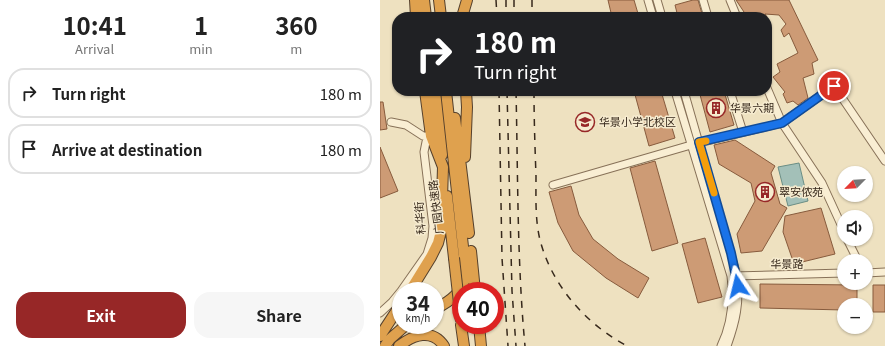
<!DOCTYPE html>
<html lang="en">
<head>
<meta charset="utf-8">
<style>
	body { margin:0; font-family:Georgia,"Noto Sans SC",serif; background:#f6f6f6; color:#222; height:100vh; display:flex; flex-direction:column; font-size:15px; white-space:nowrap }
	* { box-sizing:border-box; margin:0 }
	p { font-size:13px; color:#767676 }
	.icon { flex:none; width:22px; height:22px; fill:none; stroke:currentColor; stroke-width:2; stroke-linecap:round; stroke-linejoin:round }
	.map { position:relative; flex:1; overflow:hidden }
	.panel { display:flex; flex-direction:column; background:#fff; width:380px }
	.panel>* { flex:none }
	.top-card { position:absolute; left:12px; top:12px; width:380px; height:84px; border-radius:16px; box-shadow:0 1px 3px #0004; background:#202124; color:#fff; overflow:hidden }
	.needle { width:26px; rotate:246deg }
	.tools { position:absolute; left:457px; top:166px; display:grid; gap:8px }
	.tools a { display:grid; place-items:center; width:36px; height:36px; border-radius:50%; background:#fff; box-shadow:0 1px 3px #0004; font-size:20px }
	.speed { position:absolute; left:12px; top:282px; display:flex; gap:8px; font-size:20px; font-weight:700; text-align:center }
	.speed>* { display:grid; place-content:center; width:52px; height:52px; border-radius:50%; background:#fff; box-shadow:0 1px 3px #0004; line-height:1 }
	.speed small { font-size:10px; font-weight:400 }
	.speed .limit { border:6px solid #d22; background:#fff; color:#111 }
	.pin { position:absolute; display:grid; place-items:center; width:34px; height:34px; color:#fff; margin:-17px; border:2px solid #fff; border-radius:50%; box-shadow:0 1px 4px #0007 }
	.me { position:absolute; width:44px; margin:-22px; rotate:350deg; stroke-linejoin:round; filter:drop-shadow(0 0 3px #0008) }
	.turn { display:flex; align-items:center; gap:14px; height:84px; padding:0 16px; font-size:18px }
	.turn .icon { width:52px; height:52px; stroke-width:2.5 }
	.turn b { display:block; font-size:28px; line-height:34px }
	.eta { display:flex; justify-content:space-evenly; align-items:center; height:68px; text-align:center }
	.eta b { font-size:24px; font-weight:700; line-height:28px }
	.primary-button { display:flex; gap:8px; margin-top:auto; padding:8px 16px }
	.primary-button a { flex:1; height:46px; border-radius:16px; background:#972727; color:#fff; font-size:16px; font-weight:700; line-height:46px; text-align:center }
	.primary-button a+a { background:#f6f6f6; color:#222 }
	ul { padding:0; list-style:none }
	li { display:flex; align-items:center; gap:12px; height:50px; margin:0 8px 6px; padding:0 8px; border:2px solid #e0e0e0; border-radius:16px }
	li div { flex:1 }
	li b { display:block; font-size:15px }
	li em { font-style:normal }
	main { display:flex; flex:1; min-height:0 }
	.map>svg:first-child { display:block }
	.water { fill:#a3c0b8; stroke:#6a8e85 }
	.building { fill:#cd9b75; stroke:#875b3d }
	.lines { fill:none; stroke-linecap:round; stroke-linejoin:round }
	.minor-casing { stroke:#877158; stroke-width:9 }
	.highway-casing { stroke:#55402c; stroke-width:12 }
	.minor { stroke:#f9eed3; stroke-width:7 }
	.highway { stroke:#dfa14e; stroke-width:10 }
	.rail { stroke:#37291c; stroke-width:1.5; stroke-dasharray:7 7; stroke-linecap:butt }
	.highway-bridge-casing { stroke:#55402c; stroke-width:12; stroke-linecap:butt }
	.highway-bridge { stroke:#dfa14e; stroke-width:10 }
	.route-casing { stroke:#114b97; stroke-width:10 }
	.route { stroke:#1a73e8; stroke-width:7 }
	.slow { stroke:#f59e0b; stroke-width:7 }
	.labels { text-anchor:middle; stroke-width:3; stroke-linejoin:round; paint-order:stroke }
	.poi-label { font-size:11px; fill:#37291c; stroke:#f6ebcf; text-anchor:start }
	.street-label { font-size:11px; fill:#37291c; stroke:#f6ebcf }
</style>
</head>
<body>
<main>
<section class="panel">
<div class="eta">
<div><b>10:41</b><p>Arrival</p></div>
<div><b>1</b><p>min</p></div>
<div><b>360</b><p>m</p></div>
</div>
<ul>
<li><svg class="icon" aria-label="right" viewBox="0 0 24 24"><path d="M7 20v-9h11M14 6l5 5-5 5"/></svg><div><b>Turn right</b></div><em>180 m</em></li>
<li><svg class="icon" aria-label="arrive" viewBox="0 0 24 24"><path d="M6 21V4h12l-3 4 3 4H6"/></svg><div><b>Arrive at destination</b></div><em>180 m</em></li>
</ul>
<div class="primary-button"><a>Exit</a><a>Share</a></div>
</section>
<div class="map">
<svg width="505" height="346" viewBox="0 0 505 346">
	<rect width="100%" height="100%" fill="#eee1c0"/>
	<!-- water -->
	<path class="water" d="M419,163L428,201L408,206L398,167Z"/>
	<!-- building -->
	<path class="building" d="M228,0H254L259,17H232Z
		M313,0H318L323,17H298L295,5Z
		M356,0H409L438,60L432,63L434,74L423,78L428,98L418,105L413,101L407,103L403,94L405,92L393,77L400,72L397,64L418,53L409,33L404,37L401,30L406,24L399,15L385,14L387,17H364L362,13L364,12Z
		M254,91H281L295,138L269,146Z
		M319,91H344L354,125L330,132Z
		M0,102H3L7,129L0,130Z
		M355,140L395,166L391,173L400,204L407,208L382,251L361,253L357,234L375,201L371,183L339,164L334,145Z
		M0,147L18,191L0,198Z
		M275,161L298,243L272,251L250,168Z
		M191,186L199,215L213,239L238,259L269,278L258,298L226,278L193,251L178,223L169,192Z
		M441,208L455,254L414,264L403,232L405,216Z
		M325,238L342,297L318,303L302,244Z
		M380,284L477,285V305H464V310L380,308Z
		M493,285H505V312H493Z"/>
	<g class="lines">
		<defs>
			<path id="minor" d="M268,0L273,17
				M277,0L282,17
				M323,0L328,17
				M350,0L357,17
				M295,91L351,276C354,300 351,325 341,346
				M304,91L357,276C360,303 356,321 347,346
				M350,91L363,132
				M11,122L26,125L43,136H51
				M319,143L402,123L387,88
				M173,185L311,145
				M464,231L442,183L402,123L454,86L505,161
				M467,239L478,261
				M486,273L505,272
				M353,276L464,273
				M21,291L47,254L52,238L53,226L44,152L46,142L51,136
				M0,313L12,302L21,291"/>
			<path id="highway" d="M35,0L36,17
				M44,0L46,17
				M59,0L61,17
				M82,17L87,0
				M55,91L62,155
				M75,118L89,233
				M85,157L87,107L86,91
				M67,196L74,258
				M91,251L95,291
				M30,291L51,257L58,243L61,231L63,167L51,136L45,91
				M55,309C71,301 83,292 86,274L66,91
				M81,325L84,346
				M99,325L101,346
				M0,336L21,304
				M5,346L10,339L26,325
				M19,346C33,335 52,328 64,346"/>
		</defs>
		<!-- minor casing -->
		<use href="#minor" class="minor-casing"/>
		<!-- highway casing -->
		<use href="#highway" class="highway-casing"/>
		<!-- minor -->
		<use href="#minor" class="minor"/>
		<!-- highway -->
		<use href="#highway" class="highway"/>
		<!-- rail -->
		<path class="rail" d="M116,0L117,17
			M126,0V17
			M134,0V17
			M152,0V17
			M119,91L122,258L128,346
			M127,91L132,291L136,346
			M136,91C138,176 137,261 145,346
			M154,91C154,119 155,148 156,176C156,198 155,219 160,240C172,286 206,324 247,346"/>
		<defs>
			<path id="highway-bridge" d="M74,258L81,321"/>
		</defs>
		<!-- highway-bridge casing -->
		<use href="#highway-bridge" class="highway-bridge-casing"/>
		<!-- highway-bridge -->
		<use href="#highway-bridge" class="highway-bridge"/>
	</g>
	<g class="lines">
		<defs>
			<path id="route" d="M358,286L351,253L319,142L402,123L454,86"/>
		</defs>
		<!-- route casing -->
		<use href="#route" class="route-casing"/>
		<!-- route -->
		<use href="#route" class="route"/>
		<!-- slow -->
		<path class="slow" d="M326,141L319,142L334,193"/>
	</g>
	<!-- icons -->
	<defs>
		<symbol id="building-ring" viewBox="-11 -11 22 22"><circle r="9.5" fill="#f6ebcf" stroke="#972727" stroke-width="1.5"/><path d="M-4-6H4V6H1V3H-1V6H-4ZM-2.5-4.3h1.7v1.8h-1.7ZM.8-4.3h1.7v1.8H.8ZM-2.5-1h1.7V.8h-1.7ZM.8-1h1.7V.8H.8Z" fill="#972727"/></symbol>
		<symbol id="school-ring" viewBox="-11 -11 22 22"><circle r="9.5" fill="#f6ebcf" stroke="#972727" stroke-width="1.5"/><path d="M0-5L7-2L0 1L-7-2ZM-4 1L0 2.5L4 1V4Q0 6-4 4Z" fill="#972727"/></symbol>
	</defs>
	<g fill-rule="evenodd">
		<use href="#building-ring" x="325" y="97" width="22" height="22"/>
		<use href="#school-ring" x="194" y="111" width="22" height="22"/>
		<use href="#building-ring" x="374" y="181" width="22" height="22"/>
	</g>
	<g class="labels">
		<!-- poi labels -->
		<g class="poi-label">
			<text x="350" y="112">华景六期</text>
			<text x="219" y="126">华景小学北校区</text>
			<text x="399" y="196">翠安侬苑</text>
		</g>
		<!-- street labels -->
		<g class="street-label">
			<text transform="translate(56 207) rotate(-97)" y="4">广园快速路</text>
			<text transform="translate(40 218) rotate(-94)" y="4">科华街</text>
			<text x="407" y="268">华景路</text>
		</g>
	</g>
</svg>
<div class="tools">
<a><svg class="needle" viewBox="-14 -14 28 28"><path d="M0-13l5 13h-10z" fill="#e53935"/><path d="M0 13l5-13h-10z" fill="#767676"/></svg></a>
<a><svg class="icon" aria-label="sound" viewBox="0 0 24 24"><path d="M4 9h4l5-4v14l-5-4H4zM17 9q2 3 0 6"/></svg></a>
<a>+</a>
<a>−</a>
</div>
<div class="speed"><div>34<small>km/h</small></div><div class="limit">40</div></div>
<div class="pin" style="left:454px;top:86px;background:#d93025"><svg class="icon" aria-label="arrive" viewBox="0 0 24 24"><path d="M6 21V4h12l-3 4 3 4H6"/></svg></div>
<svg class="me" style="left:358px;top:286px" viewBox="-20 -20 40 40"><path d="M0-17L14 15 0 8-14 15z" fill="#1a73e8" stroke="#fff" stroke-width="4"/></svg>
<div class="top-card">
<div class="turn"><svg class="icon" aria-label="right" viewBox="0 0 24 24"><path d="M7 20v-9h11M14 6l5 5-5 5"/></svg><div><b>180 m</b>Turn right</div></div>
</div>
</div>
</main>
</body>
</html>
